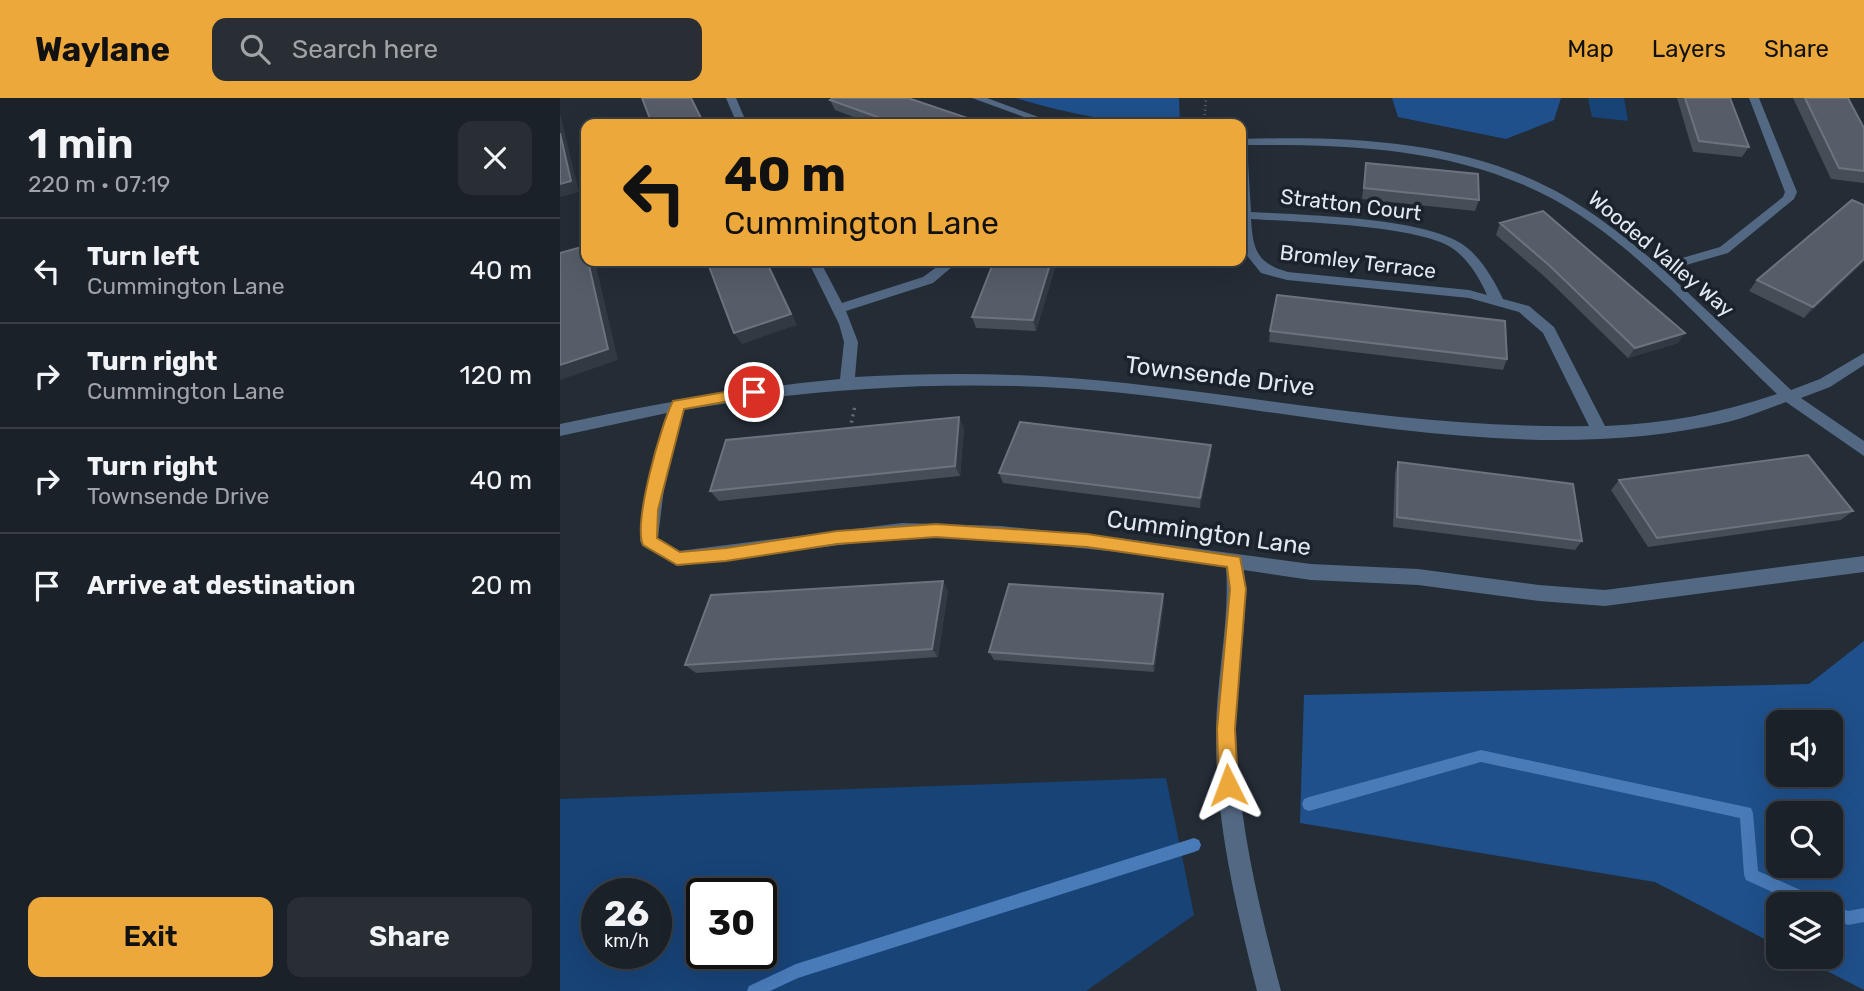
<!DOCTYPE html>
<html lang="en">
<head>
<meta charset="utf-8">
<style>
	body { margin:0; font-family:Rubik,sans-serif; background:#282e34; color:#f1f3f6; height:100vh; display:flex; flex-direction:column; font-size:26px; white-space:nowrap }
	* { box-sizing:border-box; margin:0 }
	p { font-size:23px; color:#a0a3a8 }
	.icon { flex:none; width:38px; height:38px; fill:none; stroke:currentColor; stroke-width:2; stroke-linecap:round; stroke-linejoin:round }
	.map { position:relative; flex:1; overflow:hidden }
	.side { display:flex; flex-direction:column; background:#1b2128; width:560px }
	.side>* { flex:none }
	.banner { position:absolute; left:21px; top:21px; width:665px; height:147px; border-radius:14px; box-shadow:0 7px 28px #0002,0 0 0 2px #393e45; background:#eda83b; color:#111; overflow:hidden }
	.fabs { position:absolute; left:1206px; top:612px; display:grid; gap:14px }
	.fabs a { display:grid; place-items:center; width:77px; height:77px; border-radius:14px; background:#1b2128; box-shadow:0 7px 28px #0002,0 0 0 2px #393e45; font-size:35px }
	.speed { position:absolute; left:21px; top:780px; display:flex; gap:14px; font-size:35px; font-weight:700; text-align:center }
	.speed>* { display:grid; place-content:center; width:91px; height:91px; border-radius:50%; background:#1b2128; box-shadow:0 7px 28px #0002,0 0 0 2px #393e45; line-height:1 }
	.speed small { font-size:18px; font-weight:400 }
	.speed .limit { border:4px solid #111; border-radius:10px; background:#fff; color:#111 }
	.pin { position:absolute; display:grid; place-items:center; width:60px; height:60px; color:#fff; margin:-30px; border:4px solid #fff; border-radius:50%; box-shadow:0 2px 7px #0007 }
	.me { position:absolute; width:77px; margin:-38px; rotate:357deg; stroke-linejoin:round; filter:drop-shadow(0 0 5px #0008) }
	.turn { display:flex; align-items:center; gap:24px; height:147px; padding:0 28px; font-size:32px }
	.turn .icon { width:91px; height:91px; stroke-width:2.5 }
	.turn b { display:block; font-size:49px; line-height:60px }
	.round { display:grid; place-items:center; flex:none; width:74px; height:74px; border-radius:14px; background:#282e34 }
	.overview { display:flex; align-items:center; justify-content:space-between; height:119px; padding:0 28px }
	h1 { font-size:42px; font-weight:600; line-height:52px }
	.action { display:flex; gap:14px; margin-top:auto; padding:14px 28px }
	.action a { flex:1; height:80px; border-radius:14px; background:#eda83b; color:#111; font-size:28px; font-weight:600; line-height:80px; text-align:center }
	.action a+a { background:#282e34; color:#f1f3f6 }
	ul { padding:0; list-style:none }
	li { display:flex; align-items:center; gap:21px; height:105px; padding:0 28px; border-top:2px solid #393e45 }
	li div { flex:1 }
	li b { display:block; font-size:26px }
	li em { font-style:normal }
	header { display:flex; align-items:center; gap:42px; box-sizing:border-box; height:98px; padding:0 35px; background:#eda83b; color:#111 }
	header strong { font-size:33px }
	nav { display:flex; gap:38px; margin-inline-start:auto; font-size:24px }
	.search { width:490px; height:63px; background:#282e34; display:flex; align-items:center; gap:18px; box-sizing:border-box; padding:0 24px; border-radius:14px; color:#a0a3a8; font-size:26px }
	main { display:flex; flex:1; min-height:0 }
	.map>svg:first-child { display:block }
	.green { fill:#184377; fill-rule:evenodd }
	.forest { fill:#1f508b; fill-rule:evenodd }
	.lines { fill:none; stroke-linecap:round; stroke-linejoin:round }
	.stream { fill:#497bb9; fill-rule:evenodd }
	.path-far1 { stroke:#626972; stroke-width:2.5; stroke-dasharray:1 3.5; stroke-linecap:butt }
	.path { stroke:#626972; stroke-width:3.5; stroke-dasharray:2 4.5; stroke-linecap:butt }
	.street { fill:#536883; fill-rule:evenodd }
	.wall { fill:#454d57 }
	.shaded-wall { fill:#313943 }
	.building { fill:#565d68; stroke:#6c737d; stroke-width:2 }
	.route { fill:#eda83b; stroke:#9a6d26; stroke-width:2 }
	.labels { text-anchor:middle; stroke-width:7; stroke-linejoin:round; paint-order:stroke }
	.far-street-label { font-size:21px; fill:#e2e8ef; stroke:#1a222c }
	.street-label { font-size:24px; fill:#e2e8ef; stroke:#1a222c }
</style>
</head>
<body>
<header>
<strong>Waylane</strong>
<div class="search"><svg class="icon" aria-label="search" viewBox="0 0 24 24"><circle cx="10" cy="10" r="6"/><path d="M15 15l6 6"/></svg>Search here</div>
<nav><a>Map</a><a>Layers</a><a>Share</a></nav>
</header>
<main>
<section class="side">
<div class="overview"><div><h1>1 min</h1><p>220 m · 07:19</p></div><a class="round"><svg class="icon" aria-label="close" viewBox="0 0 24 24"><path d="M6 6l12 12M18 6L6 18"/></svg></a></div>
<ul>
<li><svg class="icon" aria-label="left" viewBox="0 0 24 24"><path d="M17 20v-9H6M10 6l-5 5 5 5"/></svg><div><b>Turn left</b><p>Cummington Lane</p></div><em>40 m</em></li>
<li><svg class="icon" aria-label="right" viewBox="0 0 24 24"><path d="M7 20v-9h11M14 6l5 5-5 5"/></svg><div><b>Turn right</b><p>Cummington Lane</p></div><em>120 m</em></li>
<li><svg class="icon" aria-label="right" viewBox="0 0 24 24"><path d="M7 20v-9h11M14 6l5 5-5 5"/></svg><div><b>Turn right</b><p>Townsende Drive</p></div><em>40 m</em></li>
<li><svg class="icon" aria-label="arrive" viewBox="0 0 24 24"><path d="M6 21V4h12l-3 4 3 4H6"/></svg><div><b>Arrive at destination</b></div><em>20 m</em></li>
</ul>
<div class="action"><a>Exit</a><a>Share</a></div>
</section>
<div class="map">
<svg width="1304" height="893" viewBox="0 0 1304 893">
	<rect width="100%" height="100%" fill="#242c36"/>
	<!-- green -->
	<path class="green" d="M1028,0H1064L1068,23L1032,19Z
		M606,680L634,817L526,893H0V701ZM37,796H96V856H37ZM142,796H201V856H142Z"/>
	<!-- forest -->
	<path class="forest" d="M456,0H619L620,26C563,26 510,17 456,0Z
		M832,0H1001L994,22L946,41L838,19Z
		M1304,543V892L1240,859H1270V807H1218V848L1095,784L740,725L744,597L1249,586ZM1218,625H1270V677H1218ZM1218,716H1270V768H1218Z"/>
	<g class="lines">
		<!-- stream -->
		<path class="stream" d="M921,652L1191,710L1193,715L1198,773L1263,802L1265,807H1241L1186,782L1184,777L1180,720L921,664L749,713L744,711L742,706L744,701L749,699Z
			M634,740L639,742L641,747L639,752L634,754L238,880L210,893H187L189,888L236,866Z
			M1270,805L1288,813L1304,810V824L1288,827L1270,819V807H1266Z"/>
		<!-- path-far1 -->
		<path class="path-far1" d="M644,26L646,0"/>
		<!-- path -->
		<path class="path" d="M290,331L295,308"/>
		<!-- street -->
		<path class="street" d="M166,0H176L187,26H177Z
			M412,0H427L497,26H483Z
			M1189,0H1199L1237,94L1234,101L1168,155L1105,173L1231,292L1260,281L1304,255V267L1270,289L1241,300L1304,343V358L1226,304C1207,311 1188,319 1168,324C969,370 762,316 563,295C415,280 270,288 124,312L106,374L98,440L119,453L342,425L441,428L559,440L751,466L858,471L979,487L1045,492L1304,458V474L1045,508L979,503L858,487L751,482L684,472C689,527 675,582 676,637C678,724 699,809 721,893H697C676,808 655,723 656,635C656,579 670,525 666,469L559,454L441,442L342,439L117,468L83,448L80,443L90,374L107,315L0,338V326C93,306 185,290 280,281L284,244L279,226L248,163H260L282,205L363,179L385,163H399L373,185L286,213L298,244L295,279C385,274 475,275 565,285C720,302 873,331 1029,328L983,235L959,214L909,200L727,182L701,175L681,150V41C790,38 906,42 1003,97C1037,117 1068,141 1098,167L1160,149L1223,99L1225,94ZM687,47C792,46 898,50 993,101C1076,146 1148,231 1217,296C1161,315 1104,326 1045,328L994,229L969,208L943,201C933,180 918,154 897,143C852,119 744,117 691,114ZM691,121C737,124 857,127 892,150C908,161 919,179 927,197L909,192L728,174C696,165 693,151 691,121Z"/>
	</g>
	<!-- wall -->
	<path class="wall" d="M1117,0H1170L1189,49L1182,59L1133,54Z
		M1233,0H1288L1304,30V85L1271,81Z
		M270,2L425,26H312L275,12Z
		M806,65L919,102L915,113L802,101Z
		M940,125L1118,245L1068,260L985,179L936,137Z
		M497,163L476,233L416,230L412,219Z
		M1304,164L1244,220L1189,193L1197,182Z
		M710,233L947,261L943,272L709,244Z
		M404,330L400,378L159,403L150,393Z
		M651,357L640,410L443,385L439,375Z
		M838,364L1022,443L1015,452L833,429L835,375Z
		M1059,382L1293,413L1281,422L1088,449L1051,392Z
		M388,492L378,559L136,575L125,567Z
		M603,496L604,505L594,574L434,562L429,554Z"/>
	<!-- shaded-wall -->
	<path class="shaded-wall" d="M0,15L19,94L0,99Z
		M1304,161V164L1244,220L1253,209Z
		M28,163H35L58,262L0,282V267Z
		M206,163H208L237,227L182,246L174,235Z
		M491,163H497L476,233L473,222Z
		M1125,235L1118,245L1068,260L1075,250Z
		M399,319L404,330L400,378L395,368Z
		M651,347V357L640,410V400Z
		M383,483L388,492L378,559L372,551Z
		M603,496L604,505L594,574L593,566Z"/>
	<!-- building -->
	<path class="building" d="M82,0H131L144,26H92Z
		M273,0H348L425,26H337L270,2Z
		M1125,0H1170L1189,49L1139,43Z
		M1245,0H1288L1304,30V73L1279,70Z
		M0,35L11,83L0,86Z
		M806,65L918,76L919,102L804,90Z
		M1292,102L1304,107V161L1253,209L1197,182Z
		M983,113L1125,235L1075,250L990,168L940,125Z
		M25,148L26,163H28L48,251L0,267V155Z
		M147,163H206L231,216L174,235Z
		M434,163H491L473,222L412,219Z
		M717,197L945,223L947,261L710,233Z
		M399,319L395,368L150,393L166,342Z
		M460,324L651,347L640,400L439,375Z
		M1248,357L1293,413L1097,440L1059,382Z
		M838,364L1013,386L1022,443L837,419Z
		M383,483L372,551L125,567L151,497Z
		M449,486L603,496L593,566L429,554Z"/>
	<!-- route -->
	<path class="route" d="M194,289L200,294L198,298L124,311L98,412L97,440L120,454L166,450L277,433L376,426L527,436L680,459L686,491L675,631L678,687L675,693L668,696L661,693L659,687L657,631L670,491L667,469L527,449L376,439L277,446L166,463L117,467L83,447C73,425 101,326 113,303Z"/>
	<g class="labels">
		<!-- far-street labels -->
		<g class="far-street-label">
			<text transform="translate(791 107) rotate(7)" y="7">Stratton Court</text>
			<text transform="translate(1101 156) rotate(40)" y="7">Wooded Valley Way</text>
			<text transform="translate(798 164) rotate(7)" y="7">Bromley Terrace</text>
		</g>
		<!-- street labels -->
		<g class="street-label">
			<text transform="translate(660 278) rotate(7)" y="8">Townsende Drive</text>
			<text transform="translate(649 435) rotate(8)" y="8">Cummington Lane</text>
		</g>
	</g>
</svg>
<div class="fabs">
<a><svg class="icon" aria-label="sound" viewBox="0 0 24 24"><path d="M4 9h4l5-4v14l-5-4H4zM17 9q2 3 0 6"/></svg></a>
<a><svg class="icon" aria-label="search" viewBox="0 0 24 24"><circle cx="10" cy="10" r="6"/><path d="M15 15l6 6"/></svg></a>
<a><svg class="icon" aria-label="layers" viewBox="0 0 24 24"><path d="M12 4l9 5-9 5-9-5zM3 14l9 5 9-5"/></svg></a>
</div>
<div class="speed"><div>26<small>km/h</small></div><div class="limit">30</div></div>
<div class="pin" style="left:194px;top:294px;background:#d93025"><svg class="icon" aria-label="arrive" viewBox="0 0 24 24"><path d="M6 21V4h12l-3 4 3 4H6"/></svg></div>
<svg class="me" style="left:668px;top:687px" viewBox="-20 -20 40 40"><path d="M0-17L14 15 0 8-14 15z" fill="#eda83b" stroke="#fff" stroke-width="4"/></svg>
<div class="banner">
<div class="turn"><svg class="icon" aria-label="left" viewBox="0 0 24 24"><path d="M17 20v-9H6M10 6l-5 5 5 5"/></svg><div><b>40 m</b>Cummington Lane</div></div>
</div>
</div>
</main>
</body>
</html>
